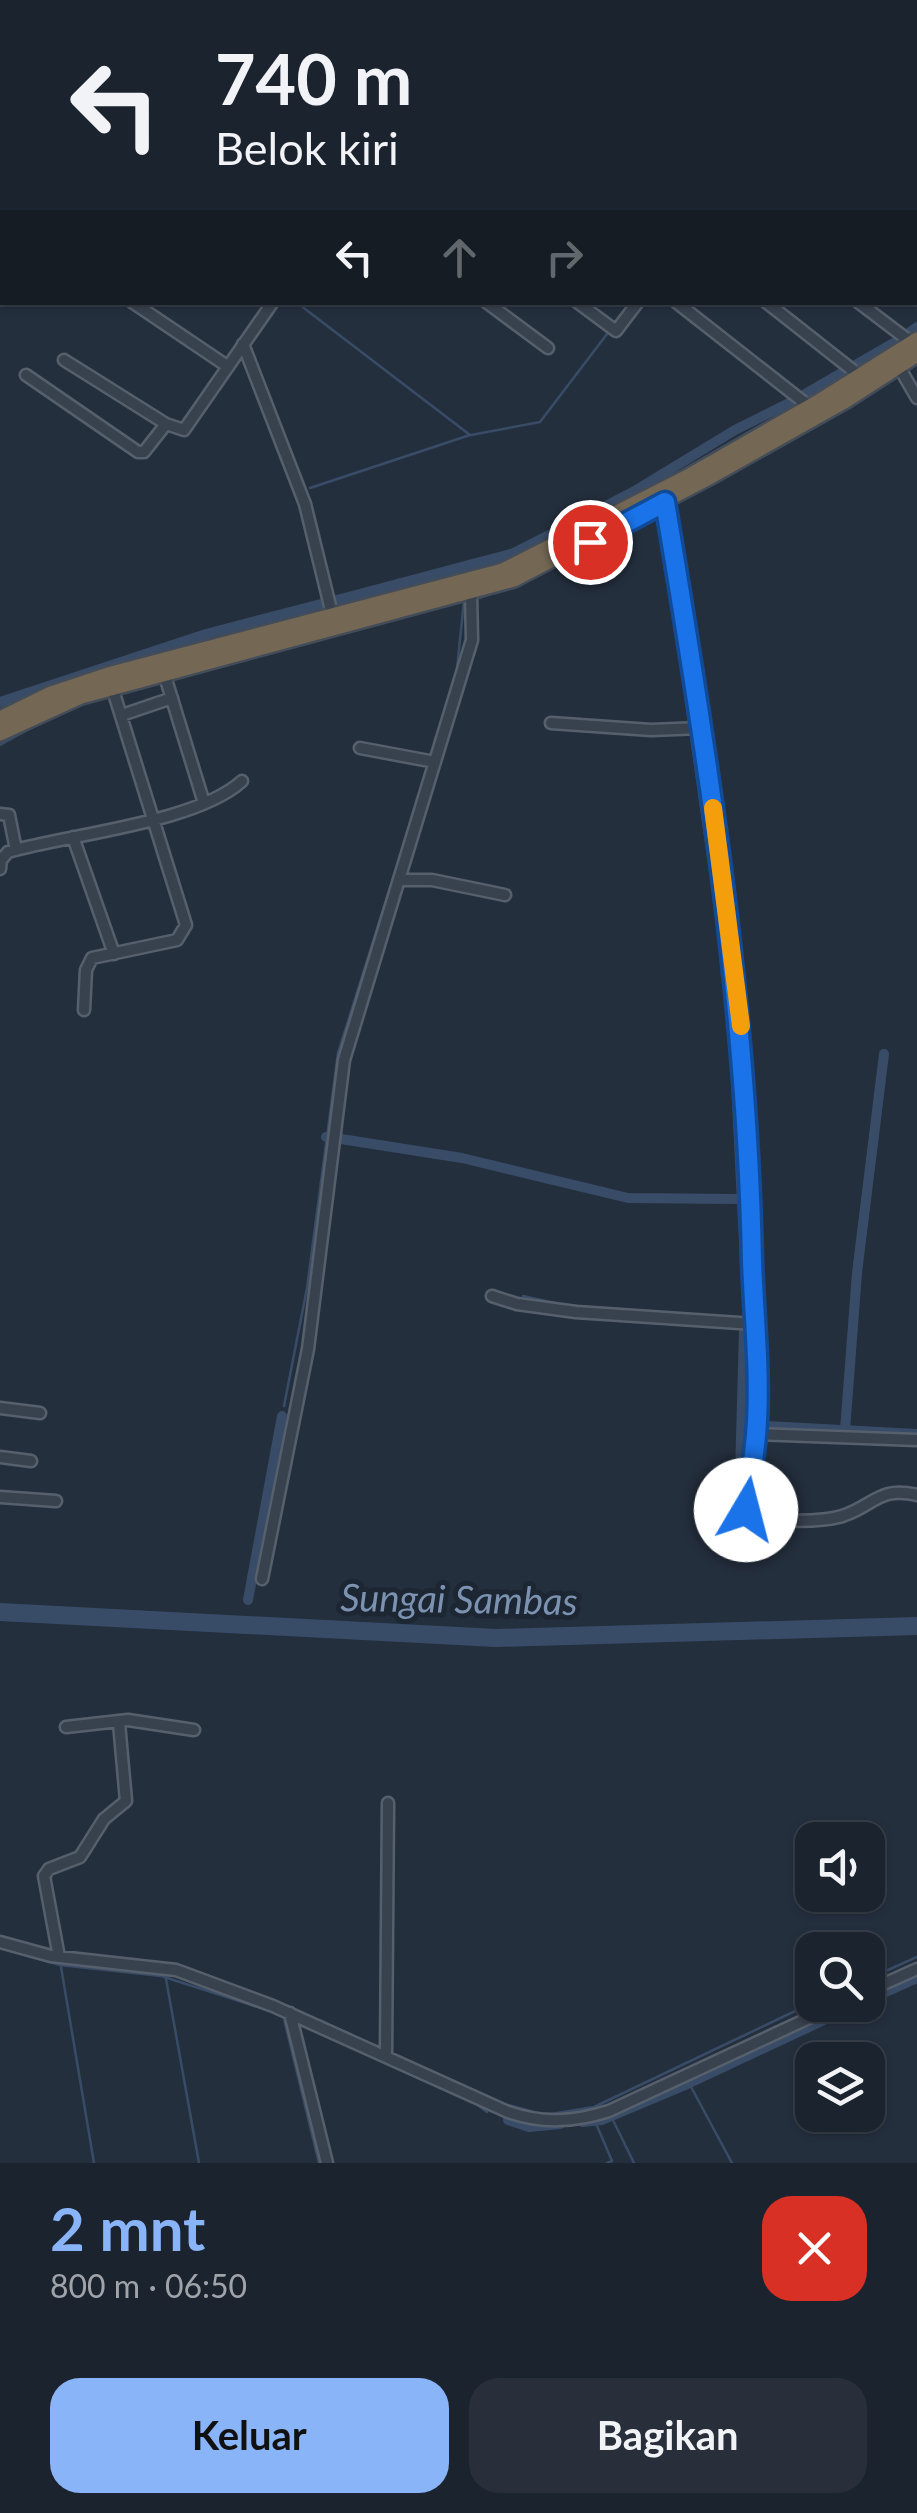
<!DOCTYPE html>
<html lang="id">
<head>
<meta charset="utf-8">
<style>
	body { margin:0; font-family:Lato,sans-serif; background:#282f3a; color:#f1f3f6; height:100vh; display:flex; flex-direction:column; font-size:38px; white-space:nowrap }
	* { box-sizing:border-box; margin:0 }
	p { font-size:32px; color:#a0a4aa }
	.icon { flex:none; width:55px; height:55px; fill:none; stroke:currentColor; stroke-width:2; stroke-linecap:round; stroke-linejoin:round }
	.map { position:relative; height:2163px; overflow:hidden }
	.panel { display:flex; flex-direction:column; background:#1b232e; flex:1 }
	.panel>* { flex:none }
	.banner { position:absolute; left:0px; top:0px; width:918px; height:305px; box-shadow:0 2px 8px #0004,0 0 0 2px #39404a; background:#1b232e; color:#f1f3f6; overflow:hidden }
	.controls { position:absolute; left:795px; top:1822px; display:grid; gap:20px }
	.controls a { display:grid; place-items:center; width:90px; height:90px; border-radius:20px; background:#1b232e; box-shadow:0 2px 8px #0004,0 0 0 2px #39404a; font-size:50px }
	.pin { position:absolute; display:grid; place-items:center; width:85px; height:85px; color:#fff; margin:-42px; border:5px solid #fff; border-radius:50%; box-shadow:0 2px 10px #0007 }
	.me { position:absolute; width:110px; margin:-55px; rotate:8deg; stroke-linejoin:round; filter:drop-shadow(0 0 8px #0008) }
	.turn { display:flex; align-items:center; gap:35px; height:210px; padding:0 50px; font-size:45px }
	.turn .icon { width:130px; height:130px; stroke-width:2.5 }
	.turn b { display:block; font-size:70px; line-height:85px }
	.lanes { display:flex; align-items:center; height:95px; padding:0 50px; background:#0003; justify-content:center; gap:50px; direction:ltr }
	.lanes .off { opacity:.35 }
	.round { display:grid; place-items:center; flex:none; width:105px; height:105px; border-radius:30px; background:#282f3a }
	.headline { display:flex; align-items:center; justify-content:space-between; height:170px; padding:0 50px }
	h1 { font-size:60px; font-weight:700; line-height:75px; color:#8ab4f8 }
	.button { display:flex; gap:20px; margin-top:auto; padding:20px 50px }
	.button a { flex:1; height:115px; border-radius:30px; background:#8ab4f8; color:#111; font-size:40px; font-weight:700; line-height:115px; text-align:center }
	.button a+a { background:#282f3a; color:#f1f3f6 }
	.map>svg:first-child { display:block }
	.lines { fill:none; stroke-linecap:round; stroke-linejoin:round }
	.stream { stroke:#394c67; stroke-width:2.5 }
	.canal { stroke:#394c67; stroke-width:10 }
	.river { stroke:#394c67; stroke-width:18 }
	.minor-casing { stroke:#565f6c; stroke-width:15 }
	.highway-casing { stroke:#434c59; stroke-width:20 }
	.minor { stroke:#38414e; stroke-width:10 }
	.highway { stroke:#746855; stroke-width:15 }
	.route-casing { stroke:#114b97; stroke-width:25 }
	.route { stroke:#1a73e8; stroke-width:18 }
	.slow { stroke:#f59e0b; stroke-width:18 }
	.labels { text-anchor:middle; stroke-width:10; stroke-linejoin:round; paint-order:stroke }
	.water-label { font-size:38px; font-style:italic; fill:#7c92b1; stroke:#1d2633 }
</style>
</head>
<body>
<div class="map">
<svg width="917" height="2163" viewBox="0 0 917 2163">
	<rect width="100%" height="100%" fill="#242f3e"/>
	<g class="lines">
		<!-- stream -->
		<path class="stream" d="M547,0L551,2
			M584,0L588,2
			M915,238L917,240
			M915,258L917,260
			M296,302L470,435L310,488
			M616,322L630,302
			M910,368L917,363
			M471,435L540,422L607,334
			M673,505L694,493
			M563,562L610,541L659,513L689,721
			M672,572L694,721
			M479,598L492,593
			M445,605L464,601L456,678
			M204,670L331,636
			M81,704L107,697
			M691,736L728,999L744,1316
			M696,736L711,828
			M0,745L42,722
			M523,1296L563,1305L744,1318
			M284,1406L307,1288L338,1053L418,799
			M739,1550L750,1443L751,1332
			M0,1948L60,1965L161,1976L283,2015L319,2163
			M61,1967L94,2163
			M166,1979L199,2163
			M868,1979L917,1957
			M360,2051L474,2102L487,2112
			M689,2083L732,2163
			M508,2105L545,2115L594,2107L812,2003
			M611,2116L634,2163
			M595,2121L612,2161L607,2163"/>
		<!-- canal -->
		<path class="canal" d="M910,332L917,327
			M857,364L897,341
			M805,394L843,372
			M337,600L514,553L633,492L735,430L791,402
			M0,702L206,634L325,603
			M326,1137H327
			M341,1139L462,1158L628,1198L739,1199
			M750,1425L917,1434
			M845,1430L857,1273L884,1054
			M734,1505L740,1473L744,1331
			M248,1600L282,1416
			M868,2000L917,1978
			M508,2120L529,2127L560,2124
			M582,2122L602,2120L683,2086L856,2005"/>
		<!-- river -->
		<path class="river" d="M0,1612L496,1638L917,1626"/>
		<defs>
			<path id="minor" d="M435,0L439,2
				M562,0L566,2
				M245,2L247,0
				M489,2L491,0
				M0,64L2,66
				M915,248L917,249
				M132,302L227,366
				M486,302L548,348
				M577,302L616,331L638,302
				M676,302L810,407
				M766,302L860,376
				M858,302L912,343
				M243,344L305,504L332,614
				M64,360L166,424
				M899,367L917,398
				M26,375L138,452H144L166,424L184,430L273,302
				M665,501C707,751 747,1000 752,1253C754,1313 761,1375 756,1435C754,1460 749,1485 746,1510C760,1524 825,1523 845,1515C874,1505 880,1486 917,1495
				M164,673L204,803
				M122,715L172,698
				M551,723L651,730L701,728
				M360,748L435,762
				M0,814L9,815L16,850
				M73,837L114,954
				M0,869L1,860L8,852C70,834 196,823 242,781
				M399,880H432L505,895
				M84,1010L86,970L92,958L177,940L186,925L112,687
				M492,1296L517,1304L576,1312L754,1324
				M0,1408L40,1413
				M756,1434L917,1440
				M0,1457L31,1461
				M0,1497L56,1501
				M262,1579L308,1349L344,1060L472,640L471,593
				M66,1727L128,1720L194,1730
				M0,1942L51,1956L176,1970L273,2006L508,2112C543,2124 574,2122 609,2111L837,2005
				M59,1957L44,1876L49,1869L80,1857L104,1819L126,1801L119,1723
				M868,1991L917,1969
				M290,2013L327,2163
				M386,2055L388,1803"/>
			<path id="highway" d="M0,719L51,694L108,675L503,571L686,478L817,403L917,340
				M0,733L81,696L514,579L709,477L846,400L917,354"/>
		</defs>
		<!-- minor casing -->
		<use href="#minor" class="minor-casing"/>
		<!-- highway casing -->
		<use href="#highway" class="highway-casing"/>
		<!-- minor -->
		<use href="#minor" class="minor"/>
		<!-- highway -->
		<use href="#highway" class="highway"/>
	</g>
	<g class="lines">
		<defs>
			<path id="route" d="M590,542L665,502C707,753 747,1005 752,1261C754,1318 761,1378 756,1435C754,1460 749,1485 746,1510"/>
		</defs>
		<!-- route casing -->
		<use href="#route" class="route-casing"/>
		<!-- route -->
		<use href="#route" class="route"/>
		<!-- slow -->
		<path class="slow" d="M713,808L741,1026"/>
	</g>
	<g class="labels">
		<!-- water labels -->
		<g class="water-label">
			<text transform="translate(459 1600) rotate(1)" y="13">Sungai Sambas</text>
		</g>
	</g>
</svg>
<div class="controls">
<a><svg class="icon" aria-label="sound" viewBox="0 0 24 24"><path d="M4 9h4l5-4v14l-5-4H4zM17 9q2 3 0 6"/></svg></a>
<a><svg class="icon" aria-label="search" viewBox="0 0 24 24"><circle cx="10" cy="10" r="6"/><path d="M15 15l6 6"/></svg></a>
<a><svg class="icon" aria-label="layers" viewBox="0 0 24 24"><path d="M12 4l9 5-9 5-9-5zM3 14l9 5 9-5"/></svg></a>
</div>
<div class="pin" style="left:590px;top:542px;background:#d93025"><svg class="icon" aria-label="arrive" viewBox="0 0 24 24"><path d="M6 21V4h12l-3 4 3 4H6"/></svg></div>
<svg class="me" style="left:746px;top:1510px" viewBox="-20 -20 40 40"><circle r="19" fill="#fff"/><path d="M0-13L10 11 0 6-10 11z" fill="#1a73e8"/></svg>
<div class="banner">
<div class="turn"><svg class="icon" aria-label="left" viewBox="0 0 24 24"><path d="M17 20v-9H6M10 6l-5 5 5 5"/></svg><div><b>740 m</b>Belok kiri</div></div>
<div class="lanes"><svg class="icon" aria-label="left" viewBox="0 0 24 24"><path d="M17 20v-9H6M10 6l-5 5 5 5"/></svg><svg class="icon off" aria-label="ahead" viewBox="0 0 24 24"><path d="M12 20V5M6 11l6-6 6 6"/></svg><svg class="icon off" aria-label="right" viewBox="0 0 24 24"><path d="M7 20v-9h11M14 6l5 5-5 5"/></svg></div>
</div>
</div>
<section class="panel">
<div class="headline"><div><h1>2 mnt</h1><p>800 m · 06:50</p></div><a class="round" style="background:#d93025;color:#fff"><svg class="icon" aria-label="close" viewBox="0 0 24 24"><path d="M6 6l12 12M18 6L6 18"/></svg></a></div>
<div class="button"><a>Keluar</a><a>Bagikan</a></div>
</section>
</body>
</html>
